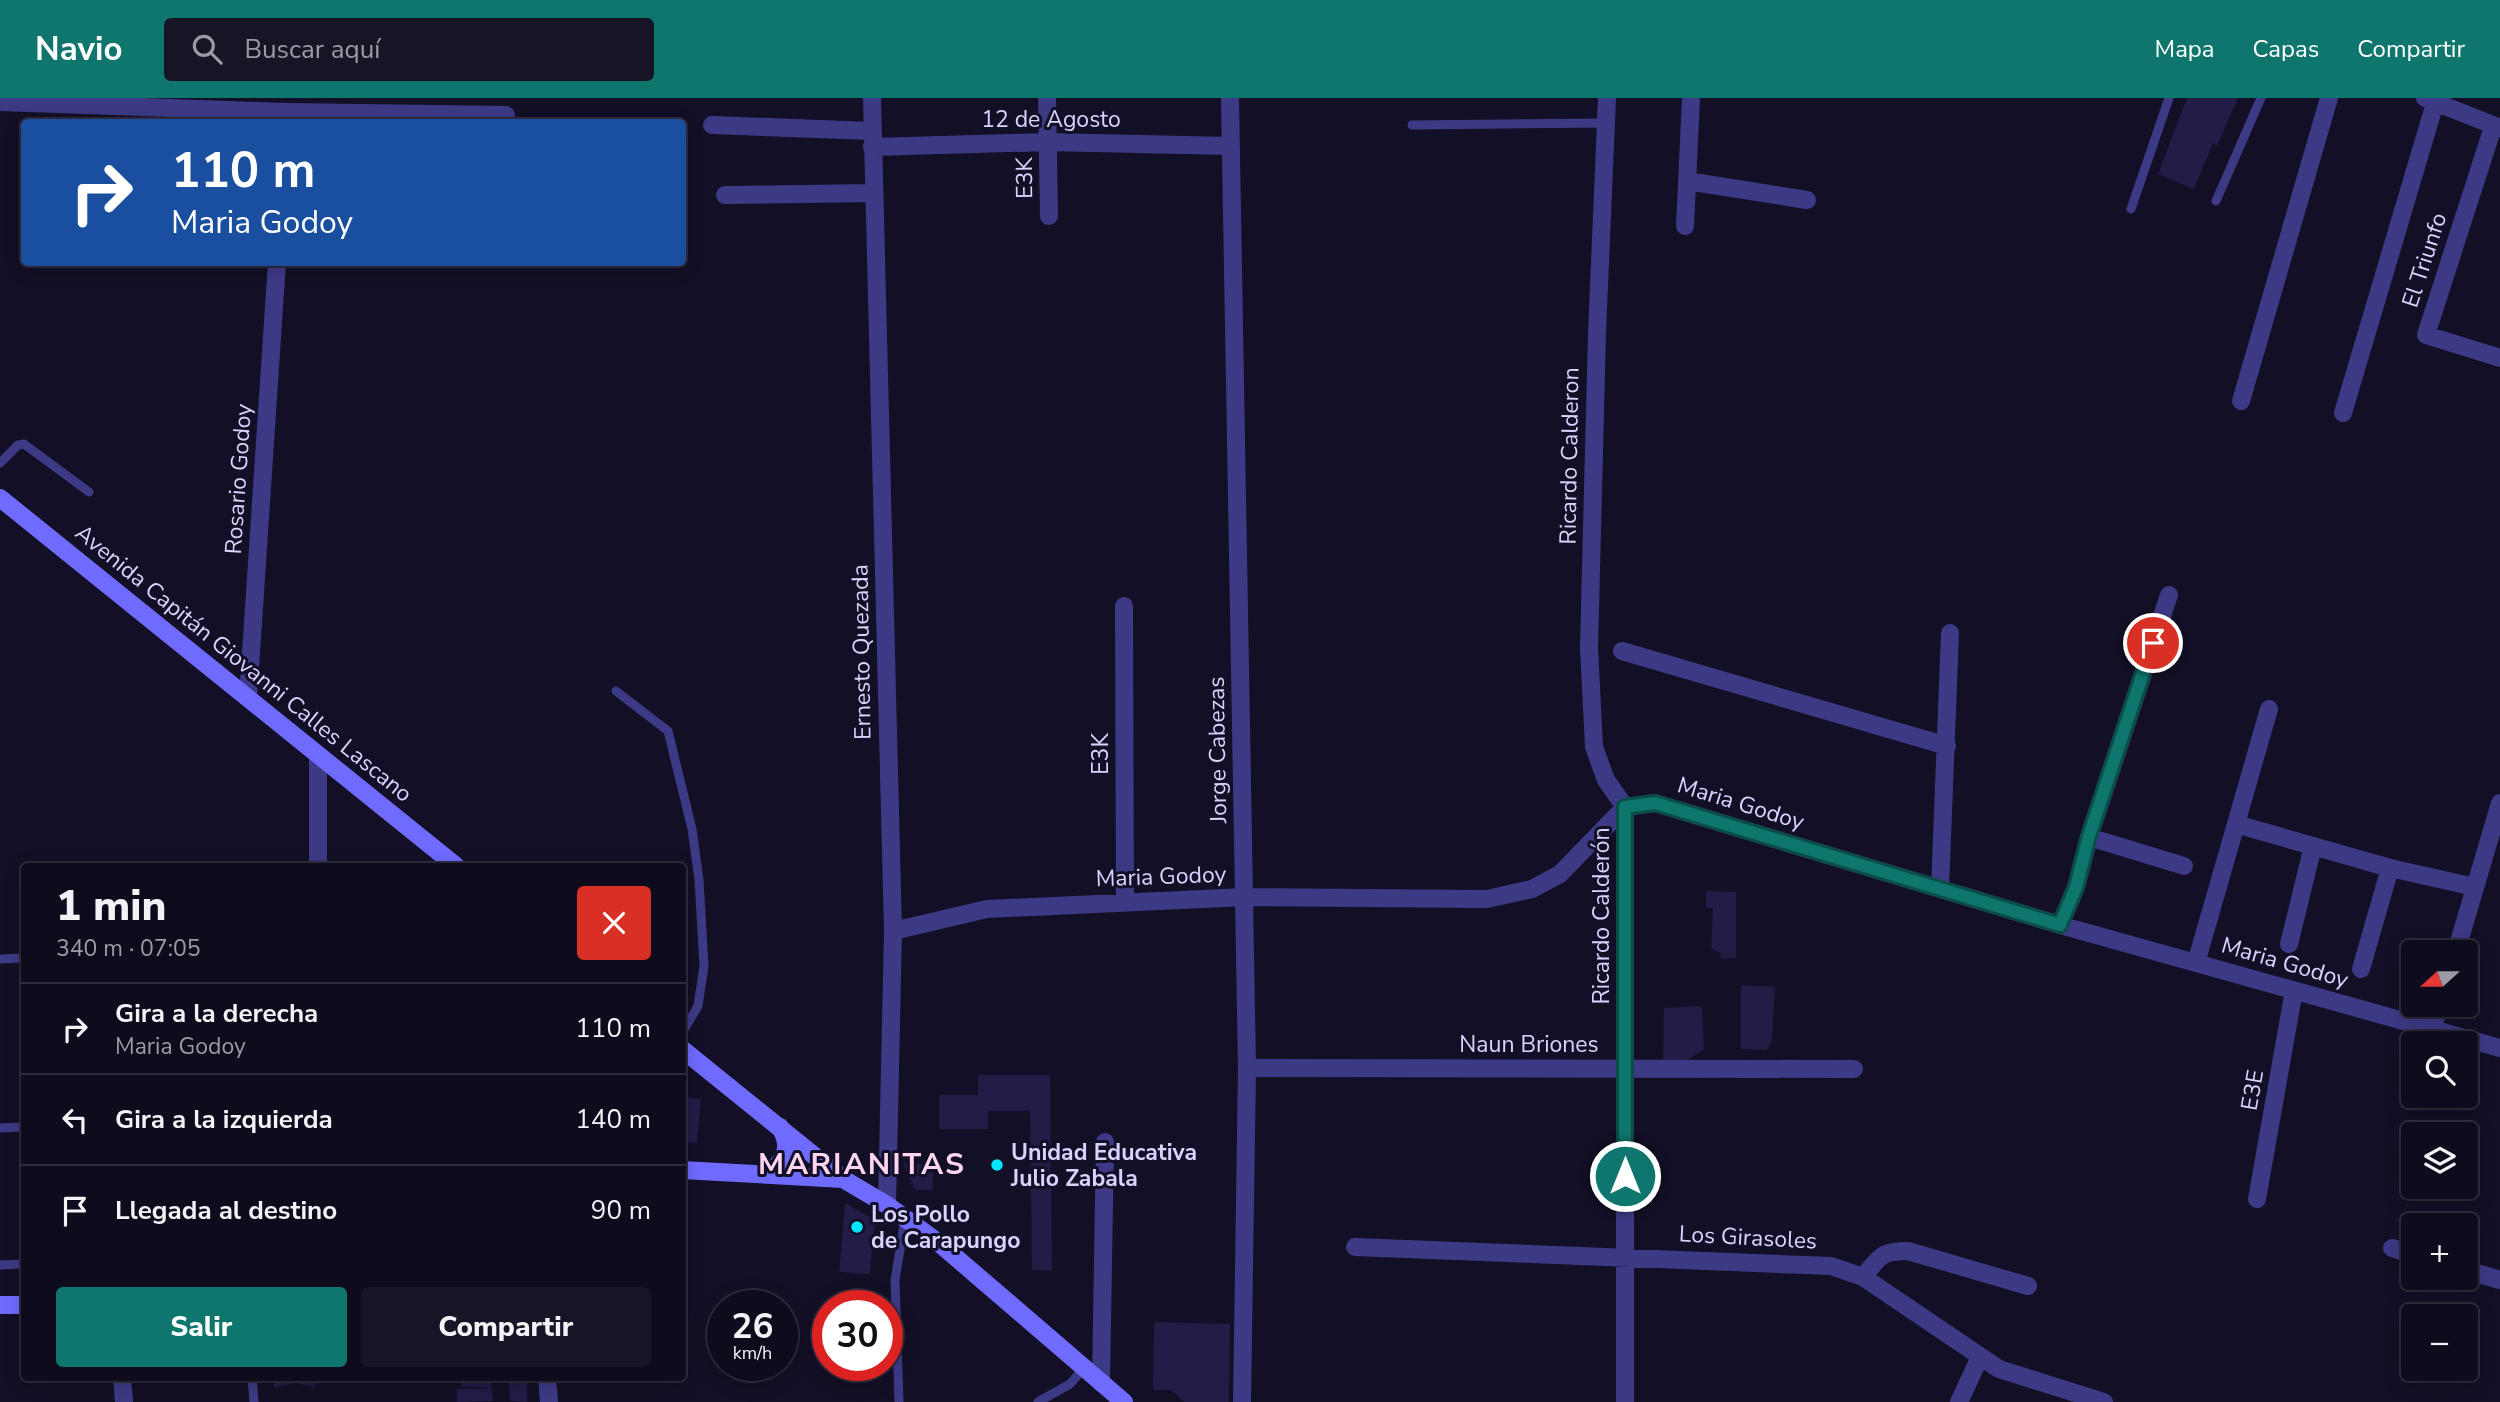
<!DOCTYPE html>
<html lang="es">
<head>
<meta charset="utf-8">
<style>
	body { margin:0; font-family:"Nunito Sans",sans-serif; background:#171425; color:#f1f3f6; height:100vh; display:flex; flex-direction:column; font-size:26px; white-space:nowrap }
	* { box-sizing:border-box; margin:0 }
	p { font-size:23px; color:#9b9ba3 }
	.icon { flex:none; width:38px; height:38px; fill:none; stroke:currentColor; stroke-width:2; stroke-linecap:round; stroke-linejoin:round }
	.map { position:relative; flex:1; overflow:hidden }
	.side { position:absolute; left:21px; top:765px; width:665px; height:518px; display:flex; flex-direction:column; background:#0e0b1c; border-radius:7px; box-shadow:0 4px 18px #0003,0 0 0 2px #2e2b3b }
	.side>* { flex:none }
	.hud { position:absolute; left:21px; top:21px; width:665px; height:147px; border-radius:7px; box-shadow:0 4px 18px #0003,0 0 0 2px #2e2b3b; background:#1a4fa0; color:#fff; overflow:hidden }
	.needle { width:46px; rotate:249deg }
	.buttons { position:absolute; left:2401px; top:842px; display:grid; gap:14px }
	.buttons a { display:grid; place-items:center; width:77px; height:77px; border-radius:7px; background:#0e0b1c; box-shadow:0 4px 18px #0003,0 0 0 2px #2e2b3b; font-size:35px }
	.speed { position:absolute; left:707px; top:1192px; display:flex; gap:14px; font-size:35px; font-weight:700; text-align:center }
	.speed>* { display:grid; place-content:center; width:91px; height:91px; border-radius:50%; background:#0e0b1c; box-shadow:0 4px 18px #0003,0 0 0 2px #2e2b3b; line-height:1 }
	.speed small { font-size:18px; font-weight:400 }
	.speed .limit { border:10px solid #d22; background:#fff; color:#111 }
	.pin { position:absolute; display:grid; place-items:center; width:60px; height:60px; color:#fff; margin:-30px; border:4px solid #fff; border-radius:50%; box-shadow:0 2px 7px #0007 }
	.me { position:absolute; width:77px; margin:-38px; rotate:0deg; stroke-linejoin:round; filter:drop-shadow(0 0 5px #0008) }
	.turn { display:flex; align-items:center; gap:24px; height:147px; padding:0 35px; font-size:32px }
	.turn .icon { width:91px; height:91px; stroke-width:2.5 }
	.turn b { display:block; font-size:49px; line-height:60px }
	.round { display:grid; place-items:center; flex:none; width:74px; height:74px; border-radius:7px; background:#171425 }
	.head { display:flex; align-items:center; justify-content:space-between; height:119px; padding:0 35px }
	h1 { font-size:42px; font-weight:800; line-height:52px }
	.button { display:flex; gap:14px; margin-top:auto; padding:14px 35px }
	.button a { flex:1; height:80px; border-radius:7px; background:#0f766e; color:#fff; font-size:28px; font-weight:800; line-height:80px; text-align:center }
	.button a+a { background:#171425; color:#f1f3f6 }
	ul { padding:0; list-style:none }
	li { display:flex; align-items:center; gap:21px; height:91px; padding:0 35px; border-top:2px solid #2e2b3b }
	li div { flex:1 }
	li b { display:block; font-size:26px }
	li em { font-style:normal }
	header { display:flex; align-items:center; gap:42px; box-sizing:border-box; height:98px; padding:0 35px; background:#0f766e; color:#fff }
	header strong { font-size:33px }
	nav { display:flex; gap:38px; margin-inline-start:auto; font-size:24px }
	.search { width:490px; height:63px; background:#171425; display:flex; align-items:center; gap:18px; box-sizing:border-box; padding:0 24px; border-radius:7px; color:#9b9ba3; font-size:26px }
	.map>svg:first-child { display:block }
	.building { fill:#241b47 }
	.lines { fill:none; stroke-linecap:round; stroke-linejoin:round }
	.lane { stroke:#3d3a85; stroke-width:9 }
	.street { stroke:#3d3a85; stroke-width:18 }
	.secondary { stroke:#6f6bff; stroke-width:18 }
	.route-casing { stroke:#0a4d48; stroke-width:18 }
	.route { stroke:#0f766e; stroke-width:12 }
	.poi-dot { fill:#00e5ff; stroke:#130f26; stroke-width:2.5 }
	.labels { text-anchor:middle; stroke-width:6; stroke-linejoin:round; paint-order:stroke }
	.street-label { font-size:23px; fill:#d9d4ff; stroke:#130f26 }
	.poi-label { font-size:23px; font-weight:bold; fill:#d9d4ff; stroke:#130f26; text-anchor:start }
	.district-label { font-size:30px; font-weight:bold; letter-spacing:2px; fill:#ffd6f0; stroke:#130f26 }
</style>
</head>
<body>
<header>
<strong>Navio</strong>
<div class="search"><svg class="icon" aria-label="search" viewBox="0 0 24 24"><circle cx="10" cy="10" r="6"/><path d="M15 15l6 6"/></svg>Buscar aquí</div>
<nav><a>Mapa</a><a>Capas</a><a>Compartir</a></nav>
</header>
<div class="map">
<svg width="2500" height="1304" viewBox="0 0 2500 1304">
	<rect width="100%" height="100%" fill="#130f26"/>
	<!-- building -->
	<path class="building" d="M2187,0H2238L2217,48L2213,45L2194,91L2158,76Z
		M1706,793L1736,794V860L1720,861L1721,855L1711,851L1713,810H1706Z
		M1741,887L1775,889L1772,942L1767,952L1741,951Z
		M1702,908L1704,952L1685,963H1663L1664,910Z
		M978,977H1050L1052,1173L1032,1172L1030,1013H988V1031H939V997H978Z
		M682,999L701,1001L697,1045L682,1044Z
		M903,1065L933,1066V1092H915Z
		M845,1105L875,1122L870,1176L839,1174Z
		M1154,1224L1230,1226L1229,1304H1184L1171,1292H1153Z
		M274,1279H316L315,1289L295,1285L274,1290Z
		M462,1279H491V1289H462Z
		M509,1279H527V1304L510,1303Z
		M492,1290L493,1303L457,1304V1291Z"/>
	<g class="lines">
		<!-- lane -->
		<path class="lane" d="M1412,27L1606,25
			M2216,103L2261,0
			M2131,111L2169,0
			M0,365L18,347L24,346L89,394
			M616,593L668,633L692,731L699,782L704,868L698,908L682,935
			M0,861L24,860
			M0,1030L24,1029
			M0,1167L24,1166
			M252,1279L254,1304
			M899,1304L895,1182L905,1121
			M1038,1304L1070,1286L1084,1270"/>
		<!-- street -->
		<path class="street" d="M872,0L893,833L887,1107
			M1047,0L1049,118
			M1230,0L1247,970L1242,1304
			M1607,0L1597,235L1589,550L1594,649L1606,682L1625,709
			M2425,0L2500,30
			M0,4L286,14L506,17
			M712,27L872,33
			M2493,29L2426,237L2500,260
			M872,49L1048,44L1230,48
			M1687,83L1807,102
			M725,97L874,95
			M1685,128L1691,0
			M2241,303L2329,0
			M2343,315L2435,5
			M1124,508L1125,804
			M1622,553L1947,648
			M248,600L277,164
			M318,657V768
			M2236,726L2390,770L2475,789
			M2089,739L2184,768
			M1940,791L1950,535
			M2060,827L2076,789L2089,739L2169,497
			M893,833L987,811L1245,799L1487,801L1532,791L1560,776L1625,709L1655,705L2060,827L2500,950
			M2289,846L2313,748
			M2456,854L2500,705
			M2196,865L2269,611
			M2361,871L2390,770
			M2432,931L2440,906
			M1247,970L1854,971
			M2257,1101L2294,892
			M1355,1149L1831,1168L1863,1179L1999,1271L2104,1304
			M2392,1150L2413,1156
			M2466,1172L2500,1182
			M1863,1179C1880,1159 1880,1153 1908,1153L2028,1188
			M122,1279L124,1304
			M547,1279L549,1304
			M1101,1285L1105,1044
			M1625,1304V709
			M1959,1304L1980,1259"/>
		<!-- secondary -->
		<path class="secondary" d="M0,400L456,768
			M682,951L843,1081L887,1107L939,1145L1124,1304
			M682,1072L843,1081
			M767,1076C786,1062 792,1050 780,1029
			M0,1207H24"/>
	</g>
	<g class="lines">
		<defs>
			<path id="route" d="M1625,1078V709L1655,705L2060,827L2076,789L2089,738L2153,545"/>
		</defs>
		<!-- route casing -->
		<use href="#route" class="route-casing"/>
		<!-- route -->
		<use href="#route" class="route"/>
	</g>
	<!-- markers -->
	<g class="poi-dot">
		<circle cx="997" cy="1067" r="7"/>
		<circle cx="857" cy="1129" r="7"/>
	</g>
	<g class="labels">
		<!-- street labels -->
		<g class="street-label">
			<text x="1051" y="29">12 de Agosto</text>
			<text transform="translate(1024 80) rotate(-91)" y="8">E3K</text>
			<text transform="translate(2424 162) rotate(-72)" y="8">El Triunfo</text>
			<text transform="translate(1569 358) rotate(-89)" y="8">Ricardo Calderon</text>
			<text transform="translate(238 381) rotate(-86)" y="8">Rosario Godoy</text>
			<text transform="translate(861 554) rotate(-91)" y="8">Ernesto Quezada</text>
			<text transform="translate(244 565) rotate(39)" y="8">Avenida Capitán Giovanni Calles Lascano</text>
			<text transform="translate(1217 652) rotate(-91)" y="8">Jorge Cabezas</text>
			<text transform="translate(1100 656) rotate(-90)" y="8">E3K</text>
			<text transform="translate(1741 705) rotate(17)" y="8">Maria Godoy</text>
			<text transform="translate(1161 778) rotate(-2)" y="8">Maria Godoy</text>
			<text transform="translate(1601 818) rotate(-90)" y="8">Ricardo Calderón</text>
			<text transform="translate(2285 864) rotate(16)" y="8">Maria Godoy</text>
			<text x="1529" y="954">Naun Briones</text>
			<text transform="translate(2252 992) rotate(-80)" y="8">E3E</text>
			<text transform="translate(1748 1139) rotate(3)" y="8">Los Girasoles</text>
		</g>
		<!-- poi labels -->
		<g class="poi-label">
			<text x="1011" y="1062">Unidad Educativa<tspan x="1011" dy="26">Julio Zabala</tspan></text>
			<text x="871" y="1124">Los Pollo<tspan x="871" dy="26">de Carapungo</tspan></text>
		</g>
		<!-- district labels -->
		<g class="district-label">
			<text x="862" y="1076">MARIANITAS</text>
		</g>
	</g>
</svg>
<div class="buttons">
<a><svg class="needle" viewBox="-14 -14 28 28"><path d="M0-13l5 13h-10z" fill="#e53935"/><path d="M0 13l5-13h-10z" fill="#9b9ba3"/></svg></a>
<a><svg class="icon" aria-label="search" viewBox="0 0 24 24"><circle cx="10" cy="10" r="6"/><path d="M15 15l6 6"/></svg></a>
<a><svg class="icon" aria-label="layers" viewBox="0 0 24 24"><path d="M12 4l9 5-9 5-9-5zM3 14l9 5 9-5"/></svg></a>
<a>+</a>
<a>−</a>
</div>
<div class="speed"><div>26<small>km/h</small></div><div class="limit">30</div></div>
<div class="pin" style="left:2153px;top:545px;background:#d93025"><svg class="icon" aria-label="arrive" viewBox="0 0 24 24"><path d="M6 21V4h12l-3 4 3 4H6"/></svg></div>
<svg class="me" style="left:1625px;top:1078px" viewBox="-20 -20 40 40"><circle r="17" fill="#0f766e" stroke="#fff" stroke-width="3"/><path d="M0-11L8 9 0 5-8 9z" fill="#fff"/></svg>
<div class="hud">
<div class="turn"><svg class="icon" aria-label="right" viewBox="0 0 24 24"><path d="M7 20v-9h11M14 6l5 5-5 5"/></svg><div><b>110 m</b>Maria Godoy</div></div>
</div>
<section class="side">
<div class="head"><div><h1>1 min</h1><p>340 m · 07:05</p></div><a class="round" style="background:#d93025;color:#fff"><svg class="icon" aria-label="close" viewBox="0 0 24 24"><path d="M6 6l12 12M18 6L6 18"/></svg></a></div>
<ul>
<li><svg class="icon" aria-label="right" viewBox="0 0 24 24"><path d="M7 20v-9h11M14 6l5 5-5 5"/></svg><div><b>Gira a la derecha</b><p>Maria Godoy</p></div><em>110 m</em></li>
<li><svg class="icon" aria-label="left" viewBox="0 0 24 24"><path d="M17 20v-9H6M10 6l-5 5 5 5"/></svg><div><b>Gira a la izquierda</b></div><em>140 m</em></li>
<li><svg class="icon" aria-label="arrive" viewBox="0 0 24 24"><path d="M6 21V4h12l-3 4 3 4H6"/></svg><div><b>Llegada al destino</b></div><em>90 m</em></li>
</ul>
<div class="button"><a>Salir</a><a>Compartir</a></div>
</section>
</div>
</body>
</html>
